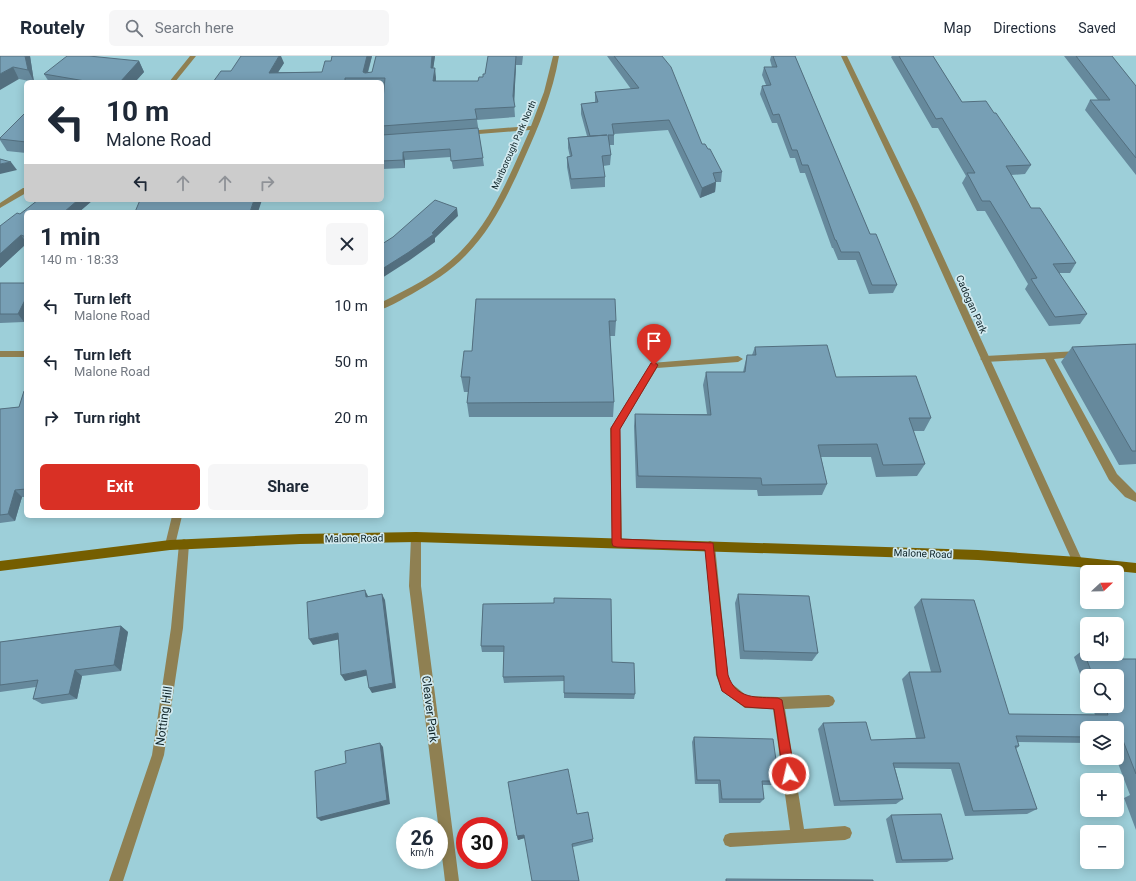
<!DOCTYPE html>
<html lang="en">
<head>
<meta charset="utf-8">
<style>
	body { margin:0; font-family:Roboto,sans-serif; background:#f6f6f7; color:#1f2937; height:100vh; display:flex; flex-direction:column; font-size:15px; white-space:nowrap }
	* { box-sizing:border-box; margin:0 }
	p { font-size:13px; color:#747a83 }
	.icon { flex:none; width:22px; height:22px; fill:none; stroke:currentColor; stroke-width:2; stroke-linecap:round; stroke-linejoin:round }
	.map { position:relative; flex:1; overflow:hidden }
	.drawer { position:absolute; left:24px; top:154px; width:360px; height:308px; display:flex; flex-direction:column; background:#fff; border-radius:6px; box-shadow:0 2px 10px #0003 }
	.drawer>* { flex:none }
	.banner { position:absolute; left:24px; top:24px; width:360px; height:122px; border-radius:6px; box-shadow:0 2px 10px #0003; background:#fff; color:#1f2937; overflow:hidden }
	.needle { width:26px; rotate:68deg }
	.tools { position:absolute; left:1080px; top:509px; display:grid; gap:8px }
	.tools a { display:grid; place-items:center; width:44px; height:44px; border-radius:6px; background:#fff; box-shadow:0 2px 10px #0003; font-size:20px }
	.speed { position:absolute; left:396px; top:761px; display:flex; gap:8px; font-size:20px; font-weight:700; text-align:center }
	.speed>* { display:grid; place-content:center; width:52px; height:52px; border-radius:50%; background:#fff; box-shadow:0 2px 10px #0003; line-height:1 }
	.speed small { font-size:10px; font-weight:400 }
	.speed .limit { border:6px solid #d22; background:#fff; color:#111 }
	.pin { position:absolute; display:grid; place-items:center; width:34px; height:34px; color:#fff; margin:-41px -17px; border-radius:50% 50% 50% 0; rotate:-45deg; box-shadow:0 0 4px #0007 }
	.pin .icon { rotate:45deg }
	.me { position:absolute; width:44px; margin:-22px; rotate:351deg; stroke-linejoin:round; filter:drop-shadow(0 0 3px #0008) }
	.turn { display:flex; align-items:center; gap:14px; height:84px; padding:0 16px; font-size:18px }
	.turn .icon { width:52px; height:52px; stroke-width:2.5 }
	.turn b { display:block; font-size:28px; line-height:34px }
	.lanes { display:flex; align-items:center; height:38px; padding:0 16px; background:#0003; justify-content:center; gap:20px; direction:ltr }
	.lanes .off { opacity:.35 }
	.round { display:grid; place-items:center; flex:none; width:42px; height:42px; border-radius:6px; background:#f6f6f7 }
	.overview { display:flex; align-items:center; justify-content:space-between; height:68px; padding:0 16px }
	h1 { font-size:24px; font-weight:700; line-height:30px }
	.cta { display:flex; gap:8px; margin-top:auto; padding:8px 16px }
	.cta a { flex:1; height:46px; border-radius:6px; background:#d93025; color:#fff; font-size:16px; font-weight:700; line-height:46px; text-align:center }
	.cta a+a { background:#f6f6f7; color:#1f2937 }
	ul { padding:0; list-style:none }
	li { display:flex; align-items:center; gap:12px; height:56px; padding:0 16px }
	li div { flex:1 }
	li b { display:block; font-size:15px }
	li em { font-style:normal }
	header { display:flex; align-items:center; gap:24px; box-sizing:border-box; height:56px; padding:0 20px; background:#fff; border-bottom:1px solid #e0e1e3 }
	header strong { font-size:19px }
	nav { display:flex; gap:22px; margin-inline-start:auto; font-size:14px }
	.search { width:280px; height:36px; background:#f6f6f7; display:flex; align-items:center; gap:10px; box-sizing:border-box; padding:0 14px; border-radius:6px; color:#747a83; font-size:15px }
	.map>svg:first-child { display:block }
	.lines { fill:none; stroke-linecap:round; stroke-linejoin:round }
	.lane { fill:#8f8052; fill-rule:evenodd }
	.street { fill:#8f8052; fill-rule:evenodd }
	.secondary { fill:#755e00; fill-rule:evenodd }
	.wall { fill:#66899c }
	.shaded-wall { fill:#536f7f }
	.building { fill:#779fb5; stroke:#536f7f }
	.route { fill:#d93025; stroke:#8d1f18 }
	.labels { text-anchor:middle; stroke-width:3.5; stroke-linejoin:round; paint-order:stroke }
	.far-street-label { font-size:9px; fill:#0e2226; stroke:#d2eaf0 }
	.street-label { font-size:10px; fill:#0e2226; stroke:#d2eaf0 }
	.near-street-label { font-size:12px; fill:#0e2226; stroke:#d2eaf0 }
</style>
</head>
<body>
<header>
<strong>Routely</strong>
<div class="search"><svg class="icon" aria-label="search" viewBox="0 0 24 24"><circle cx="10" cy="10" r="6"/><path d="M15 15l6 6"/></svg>Search here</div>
<nav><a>Map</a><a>Directions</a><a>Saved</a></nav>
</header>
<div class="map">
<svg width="1136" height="825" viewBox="0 0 1136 825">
	<rect width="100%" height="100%" fill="#9dcfd9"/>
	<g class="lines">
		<!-- lane -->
		<path class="lane" d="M1079,295L1083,298L1082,300L1054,303L1117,418L1136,437V446L1125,441L1109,424L1045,303L985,306L980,303L985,300Z
			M738,300L743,303L738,306L657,312L620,373L622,487L621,490L617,492L613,490L612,487L610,373L651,307Z"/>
		<!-- street -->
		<path class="street" d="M190,0H196L175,26H169Z
			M553,0H559C553,36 539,70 524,103C509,137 492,173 466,199C451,215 431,227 412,238C402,243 392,250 382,253V246C410,232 439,218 461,195C493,163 511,116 530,74L466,79L462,77L466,75L531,70L544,36Z
			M841,0H847L919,148L1083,506L1082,509L1078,511L1074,509L911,148Z
			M23,132H26V137L0,152V147Z
			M0,295H26V301H0Z
			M172,460H182L175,489L174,492L170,494L166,492L165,489Z
			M416,476L420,478L421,481V530L459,825H445L409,530L411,481L412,478Z
			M184,483L188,485L189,488L183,572L164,699L123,825H109L152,699L171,572L179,488L180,485Z
			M710,485L714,487L715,490L728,619L731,627L747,640L778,641L829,639L833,641L835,645L833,649L829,651L785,653L804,773L845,770L850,772L852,777L850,782L845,784L730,791L725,789L723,784L725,779L730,777L790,774L773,653L745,652L722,635L716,619L705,490L706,487Z"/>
		<!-- secondary -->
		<path class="secondary" d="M416,476L978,494L1078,501L1136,507V517L1078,511L978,504L416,486L300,488L170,494L0,515V505L170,484L300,478Z"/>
	</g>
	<!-- wall -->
	<path class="wall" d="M0,0H30L34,26L19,23Z
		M332,0H372L368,17L372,16L376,0H435L433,12L436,22V25H478L483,21L485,18L488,0H523L522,9H516L514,46L515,61L477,64L484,110L453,113L451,101L405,104V112L382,113V79H383L382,54L384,32H382V26H213L284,7L278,16H322L331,5Z
		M607,0H662L702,88L708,93L722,116L721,126H716L715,136L700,142L668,74L614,78V89H609L611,99L610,109L603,110L605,121V131L571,133L567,111V101H570L568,92V82L587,80L581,58V48L595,47V36L631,33Z
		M771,0H795L870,178L897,229L893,237L869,238L856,204H838L833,192H832L805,117H800L795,102H790L777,67H772L760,38L762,30L766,29L762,19L764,11H772L770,4Z
		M892,0H933L962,46L994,57L1031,109L1025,118L1011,119L1031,152L1076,207L1070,217H1059L1087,258L1080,268L1049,270L1025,233L1028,228L985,155H977L962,127L966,120L938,72H932L891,1Z
		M1064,0H1112L1136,30V119L1085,54L1090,44H1098Z
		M139,5L144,16L135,26H49L44,18Z
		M26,56V97L7,95L0,84V82Z
		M38,144H93L79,156H26V188L0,212V170L20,158Z
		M0,227H26V262L24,266L0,267Z
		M476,243L616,265L615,280H610L614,346L613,361H469L467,347L468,336H464L461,321L472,295Z
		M1136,288V408L1119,409L1061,306L1072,291Z
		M755,291L836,321L931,362L924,375H913L925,408L917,420L876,421L871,401H821L827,428L822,439L758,440L757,434L636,432L634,370L635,358H707L703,329L706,316H743L747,299H752Z
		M26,335V441H22L15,465L0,467V353L19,351Z
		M738,538L818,597L812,605L740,603L735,547Z
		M921,543L1009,658L1095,659L1092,650H1117V620H1087V638L1074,601L1083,594L1115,603H1136V774L1124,742L1130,739L1116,702H1117V672H1087V687L1018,686L1019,690L1016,693L1037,753L1027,758L965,760L951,713L895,712L903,743L896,748L834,750L818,673L823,667L871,684L916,682L902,623L909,616H931L914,551Z
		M483,548L612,606L635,638L634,643L564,642V625L504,627L503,621L504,596H482L481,590Z
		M121,570L128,576L121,615L82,620L77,643L42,648L33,643L36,631L0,636V586Z
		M694,681L779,725L775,729H762L764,743L760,747H719L718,728H695L692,686Z
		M577,758L593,783V786L573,791L524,782L518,784L517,780Z
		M891,759L953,803L947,806L896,807L886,763Z"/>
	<!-- shaded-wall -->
	<path class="shaded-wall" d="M25,0H30L34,26L28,14Z
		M279,0H281L284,7L272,26L269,17Z
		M367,0H372L366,22L363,16Z
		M432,0H435L432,22L431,12Z
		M516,0V9L514,50L513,40Z
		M139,5L144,16L135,26H120Z
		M13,11L19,23L0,34V18Z
		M435,12L436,22L435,35L433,25Z
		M403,96L405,104V112L403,104Z
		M11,106L17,114L0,118V108Z
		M716,126L715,136L700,142L702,132Z
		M78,144H93L79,156H64Z
		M254,144H262L258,156H250Z
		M457,152L458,160L435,182V186L410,204L382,222V213L432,177Z
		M21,179L26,186V188L0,212V198Z
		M26,242V262L24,266L18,258Z
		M15,434L22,441L15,465L8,458Z
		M365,534L368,540L369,547L366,541Z
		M382,538L385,544L396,632L372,637L369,632Z
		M121,570L128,576L121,615L114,609Z
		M338,577L341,583L313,589L309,583Z
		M75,614L82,620L77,643L69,638Z
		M366,614L369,619L345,625L341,619Z
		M380,687L383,691L390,748L321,765L317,762Z
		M524,779L525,782L518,784L517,780Z"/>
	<!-- building -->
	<path class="building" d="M0,0H25L28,14L13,11L0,18Z
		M67,0H89L139,5L120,26H91L44,18Z
		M241,0H279L269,17L322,16L325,5H331L332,0H367L363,16L365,17L372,16L376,0H432L431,12H435L433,25H478L479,21H483V18H485L488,0H516L513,40L515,51L475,53L477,63L382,70V54L385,22H345V26H213L221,15H231Z
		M614,0H662L671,11L702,88H705L708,93H710L722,116L713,117L716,126L702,132L669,64L612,68L614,79H608L611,99L602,100L605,121L571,123L567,101L572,100L568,82L607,79L590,80L581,48L598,46L595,36L639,32Z
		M773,0H795L870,178H876L897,229H872L859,196H841L836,184H835L808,109H802L797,94H792L779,58L773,59L762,30L771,29L764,11H777Z
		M899,0H933L962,46L986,45L994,57H996L1031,109L1006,110L1031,152H1040L1076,207L1053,208L1087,258L1055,261L1031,223L1037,222L990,145H982L967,117H975L942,62L936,63Z
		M1076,0H1112L1136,30V102L1090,44H1110Z
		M26,56V86L0,83V82Z
		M478,72L483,102L451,105L450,93L403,96V104L382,105V79Z
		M0,103L11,106L0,108Z
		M38,144H78L64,156H26V181L21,179L0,198V170L17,157L20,158Z
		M140,144H254L250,156H135Z
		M435,144L457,152L432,177L434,178L409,196L382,213V188L393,181Z
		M0,227H26V242L18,258H0Z
		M476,243H615L616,265H609L614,346L467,347L470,321H461L464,295H472Z
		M1136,288V395H1132L1072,291Z
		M827,289L836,321L916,320L931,362H909L925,408L883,409L877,388L818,389L827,428L762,429L761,422L638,420L635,358L711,359L706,316H745L747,299H756L755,291Z
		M24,335H26V433L15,434L8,458L0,459V353L19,351Z
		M365,534L366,541L382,538L393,627L369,632L366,614L341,619L338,577L309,583L307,546Z
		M738,538L809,540L818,597L744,595Z
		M554,542L611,543L612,606L634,607L635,638L564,637V620L503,621L504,590H481L483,548L554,547Z
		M921,543L974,544L1009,658L1108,659L1105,650H1117V620H1093L1083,594H1087V598H1113L1115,603H1136V718L1122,682H1117V672H1087V681L1016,680L1019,690H1015L1037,753L973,755L959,707H893L903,743L840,745L823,667L866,666L871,684L925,682L909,616H941Z
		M121,570L114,609L75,614L69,638L33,643L38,624L0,629V586Z
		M694,681L773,683L779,725H762L764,743H722L720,724H697Z
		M380,687L387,744L317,762L315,715L346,707L345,695Z
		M568,713L577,758L588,756L593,783L572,788L579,825H532L524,779L517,780L508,726Z
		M941,758L953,803L902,804L891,759Z
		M726,823L873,824V825H726Z"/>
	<!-- route -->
	<path class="route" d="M654,306L658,309L620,373L621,483L713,487L728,619C736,644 757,641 778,642L782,644L795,718L793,722L789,724L785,722L783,718L774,653L745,651L722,635L717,619L705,494L617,491L613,490L612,487L611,372L651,307Z"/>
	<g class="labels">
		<!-- far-street labels -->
		<g class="far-street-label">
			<text transform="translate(514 89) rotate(-66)" y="3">Marlborough Park North</text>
		</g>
		<!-- street labels -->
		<g class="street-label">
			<text transform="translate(972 248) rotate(66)" y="4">Cadogan Park</text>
			<text transform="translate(354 482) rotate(-1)" y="4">Malone Road</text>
			<text transform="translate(923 497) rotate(2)" y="4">Malone Road</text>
		</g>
		<!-- near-street labels -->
		<g class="near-street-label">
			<text transform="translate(430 653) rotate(83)" y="4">Cleaver Park</text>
			<text transform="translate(164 660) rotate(-82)" y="4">Notting Hill</text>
		</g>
	</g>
</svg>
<div class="tools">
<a><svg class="needle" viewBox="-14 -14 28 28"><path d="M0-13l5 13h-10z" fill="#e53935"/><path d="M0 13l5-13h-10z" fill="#747a83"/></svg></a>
<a><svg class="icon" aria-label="sound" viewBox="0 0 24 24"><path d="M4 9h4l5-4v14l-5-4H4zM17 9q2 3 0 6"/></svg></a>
<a><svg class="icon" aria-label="search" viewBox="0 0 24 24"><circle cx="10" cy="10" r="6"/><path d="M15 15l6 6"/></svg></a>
<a><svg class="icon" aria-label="layers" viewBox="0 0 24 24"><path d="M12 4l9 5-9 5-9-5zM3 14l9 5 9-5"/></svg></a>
<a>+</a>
<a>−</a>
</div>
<div class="speed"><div>26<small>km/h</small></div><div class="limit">30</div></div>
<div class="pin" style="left:654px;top:309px;background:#d93025"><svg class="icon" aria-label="arrive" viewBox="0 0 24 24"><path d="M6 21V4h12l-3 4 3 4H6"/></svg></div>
<svg class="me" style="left:789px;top:718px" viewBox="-20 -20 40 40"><circle r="17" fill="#d93025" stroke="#fff" stroke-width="3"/><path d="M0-11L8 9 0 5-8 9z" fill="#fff"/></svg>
<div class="banner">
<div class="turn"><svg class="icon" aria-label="left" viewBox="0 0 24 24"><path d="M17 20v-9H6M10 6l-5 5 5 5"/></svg><div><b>10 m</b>Malone Road</div></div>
<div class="lanes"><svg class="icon" aria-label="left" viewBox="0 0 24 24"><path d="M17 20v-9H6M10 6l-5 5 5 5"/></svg><svg class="icon off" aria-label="ahead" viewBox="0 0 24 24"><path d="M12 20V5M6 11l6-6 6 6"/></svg><svg class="icon off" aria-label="ahead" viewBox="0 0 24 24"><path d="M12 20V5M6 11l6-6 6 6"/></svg><svg class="icon off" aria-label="right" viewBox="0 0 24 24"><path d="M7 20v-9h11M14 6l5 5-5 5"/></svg></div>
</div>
<section class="drawer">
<div class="overview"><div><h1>1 min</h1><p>140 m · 18:33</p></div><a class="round"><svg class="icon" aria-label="close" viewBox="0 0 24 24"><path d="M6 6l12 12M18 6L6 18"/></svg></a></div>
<ul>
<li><svg class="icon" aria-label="left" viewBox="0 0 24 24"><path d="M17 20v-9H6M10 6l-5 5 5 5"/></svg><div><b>Turn left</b><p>Malone Road</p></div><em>10 m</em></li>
<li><svg class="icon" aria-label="left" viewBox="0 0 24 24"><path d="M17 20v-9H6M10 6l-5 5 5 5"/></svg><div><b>Turn left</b><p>Malone Road</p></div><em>50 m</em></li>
<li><svg class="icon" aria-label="right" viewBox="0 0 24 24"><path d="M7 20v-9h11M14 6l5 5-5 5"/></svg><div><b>Turn right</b></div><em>20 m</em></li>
</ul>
<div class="cta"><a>Exit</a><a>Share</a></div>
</section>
</div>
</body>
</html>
